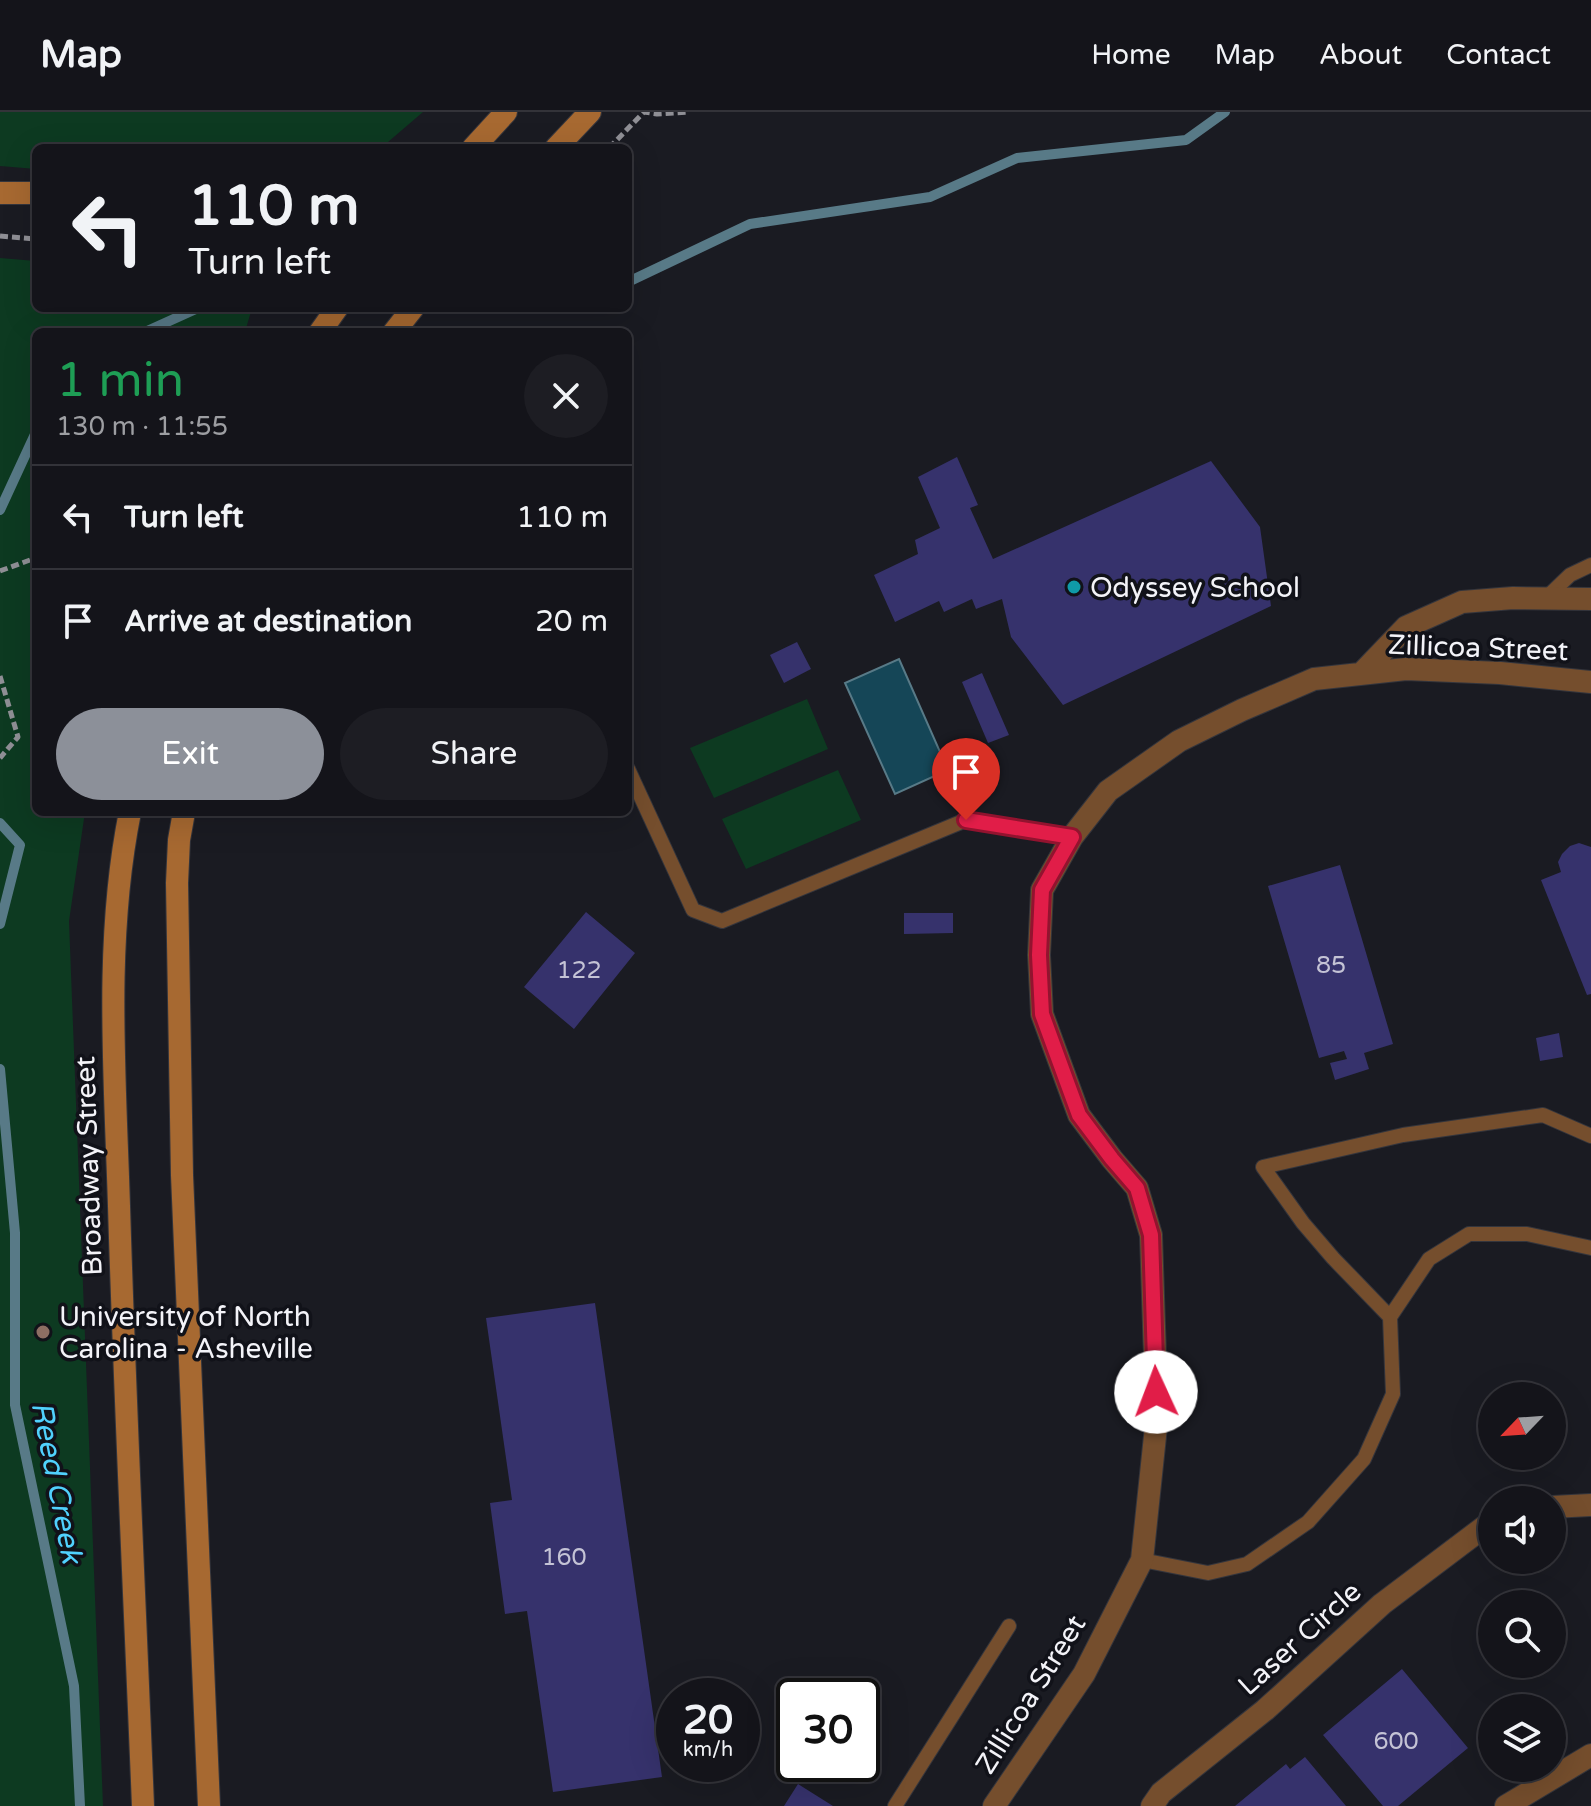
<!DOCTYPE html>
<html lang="en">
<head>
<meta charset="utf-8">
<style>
	body { margin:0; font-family:"Varela Round",sans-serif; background:#1d1d23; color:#f1f3f6; height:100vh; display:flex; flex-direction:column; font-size:30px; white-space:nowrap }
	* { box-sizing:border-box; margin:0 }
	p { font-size:26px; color:#9d9ea2 }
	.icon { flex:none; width:44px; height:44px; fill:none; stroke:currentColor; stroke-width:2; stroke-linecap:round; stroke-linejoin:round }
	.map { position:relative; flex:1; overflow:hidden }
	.details { position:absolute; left:32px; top:216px; width:600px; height:488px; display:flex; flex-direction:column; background:#14141a; border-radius:12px; box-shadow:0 8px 32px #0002,0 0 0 2px #333339 }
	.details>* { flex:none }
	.top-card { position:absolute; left:32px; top:32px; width:600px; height:168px; border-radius:12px; box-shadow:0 8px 32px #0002,0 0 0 2px #333339; background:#14141a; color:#f1f3f6; overflow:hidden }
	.needle { width:52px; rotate:245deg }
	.fabs { position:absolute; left:1478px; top:1270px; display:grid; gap:16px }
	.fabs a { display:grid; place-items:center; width:88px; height:88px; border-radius:50%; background:#14141a; box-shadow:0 8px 32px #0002,0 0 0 2px #333339; font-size:40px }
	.speed { position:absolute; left:656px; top:1566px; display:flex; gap:16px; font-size:40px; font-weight:700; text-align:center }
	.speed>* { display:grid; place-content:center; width:104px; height:104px; border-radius:50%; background:#14141a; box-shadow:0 8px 32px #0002,0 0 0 2px #333339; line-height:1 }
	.speed small { font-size:20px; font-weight:400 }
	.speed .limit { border:4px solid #111; border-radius:12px; background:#fff; color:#111 }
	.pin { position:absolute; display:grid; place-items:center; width:68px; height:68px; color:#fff; margin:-82px -34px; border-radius:50% 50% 50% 0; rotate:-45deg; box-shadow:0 0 8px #0007 }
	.pin .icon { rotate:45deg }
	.me { position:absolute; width:88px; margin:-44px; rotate:358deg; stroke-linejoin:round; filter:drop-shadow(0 0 6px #0008) }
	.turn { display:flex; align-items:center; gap:28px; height:168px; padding:0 24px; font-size:36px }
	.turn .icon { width:104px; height:104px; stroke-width:2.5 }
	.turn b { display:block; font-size:56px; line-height:68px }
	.round { display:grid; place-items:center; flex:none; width:84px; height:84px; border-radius:42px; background:#1d1d23 }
	.head { display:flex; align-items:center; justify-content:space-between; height:136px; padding:0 24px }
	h1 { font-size:48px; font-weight:600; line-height:60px; color:#1e9e55 }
	.primary-button { display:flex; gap:16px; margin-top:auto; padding:16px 24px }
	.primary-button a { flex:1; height:92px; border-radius:48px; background:#8c9099; color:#fff; font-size:32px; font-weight:600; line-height:92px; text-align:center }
	.primary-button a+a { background:#1d1d23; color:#f1f3f6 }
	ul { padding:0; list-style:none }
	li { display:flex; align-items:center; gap:24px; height:104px; padding:0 24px; border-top:2px solid #333339 }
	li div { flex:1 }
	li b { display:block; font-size:30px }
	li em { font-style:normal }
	header { display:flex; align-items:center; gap:48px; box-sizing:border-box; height:112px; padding:0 40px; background:#14141a; border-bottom:2px solid #333339 }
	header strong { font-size:38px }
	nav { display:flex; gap:44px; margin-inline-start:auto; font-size:28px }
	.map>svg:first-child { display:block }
	.green { fill:#0d3a21 }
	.water { fill:#154657; stroke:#587a87; stroke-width:2 }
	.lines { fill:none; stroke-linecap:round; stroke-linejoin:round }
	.stream { stroke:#587a87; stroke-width:10 }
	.building { fill:#36326c }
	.service-casing { stroke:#34353c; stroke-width:16 }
	.minor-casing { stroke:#34353c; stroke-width:24 }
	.secondary-casing { stroke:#34353c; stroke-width:24 }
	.path { stroke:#8f8f95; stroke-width:5; stroke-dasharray:8 4; stroke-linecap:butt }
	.service { stroke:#754e2d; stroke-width:14 }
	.minor { stroke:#754e2d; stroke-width:22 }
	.secondary { stroke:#a76931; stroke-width:22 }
	.route-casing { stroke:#92132f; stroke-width:20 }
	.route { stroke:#e11d48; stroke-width:14 }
	.culture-dot { fill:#0f9aa8; stroke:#111219; stroke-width:3 }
	.education-dot { fill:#8d6e63; stroke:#111219; stroke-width:3 }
	.labels { text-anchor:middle; stroke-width:7; stroke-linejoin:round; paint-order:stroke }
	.number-label { font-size:24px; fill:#c4c3d5 }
	.poi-label { font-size:28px; fill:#f3f3f8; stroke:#111219; text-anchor:start }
	.street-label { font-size:28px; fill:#f3f3f8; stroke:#111219 }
	.water-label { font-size:30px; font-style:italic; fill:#50d1fd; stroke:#111219 }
</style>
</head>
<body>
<header>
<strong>Map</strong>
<nav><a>Home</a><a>Map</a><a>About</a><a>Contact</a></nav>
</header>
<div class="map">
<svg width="1591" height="1694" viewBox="0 0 1591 1694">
	<rect width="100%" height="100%" fill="#1a1b22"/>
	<!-- green -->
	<path class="green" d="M0,0H423L388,30L277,36H36V57L0,54Z
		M0,146L36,149V196H252L245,220H36V700H85L69,809L103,1694H0Z
		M807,587L828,637L714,686L690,636Z
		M838,658L861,708L746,757L722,707Z"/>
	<!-- water -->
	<path class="water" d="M899,547L948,658L895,682L845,571Z"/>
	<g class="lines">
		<!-- stream -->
		<path class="stream" d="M628,170L750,112L930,85L1017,46L1186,28L1225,0
			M145,220L198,196
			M0,398L36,320
			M0,711L20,733L0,812
			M0,957L15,1121V1293L74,1574L80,1694"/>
	</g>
	<!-- building -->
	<path class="building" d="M957,345L978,393L970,396L993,447L1211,349L1260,415L1271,494L1063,593L1011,525L1002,487L976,497L972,487L944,500L939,489L895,510L874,463L918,442L915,428L940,416L918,365Z
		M797,530L811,557L784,571L770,543Z
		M982,561L1009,623L988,631L962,570Z
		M1579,731L1591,735V882L1587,883L1541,768L1561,760L1558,750L1562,742L1570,734Z
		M1340,753L1393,932L1364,941L1369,957L1335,968L1330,951L1347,947L1344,939L1319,946L1268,774Z
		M586,800L635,841L574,917L524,875Z
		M904,801H953V821L904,822Z
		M1559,921L1563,945L1540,949L1536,926Z
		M595,1191L662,1665L553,1680L527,1499L505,1502L490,1391L512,1388L486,1206Z
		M1402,1557L1468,1636L1398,1694H1383L1323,1623Z
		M1305,1645L1346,1694H1235L1286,1652L1290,1657Z
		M798,1672L833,1694H784Z"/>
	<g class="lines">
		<defs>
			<path id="service" d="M1546,486L1570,463L1591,453
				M628,657L693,798L722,809L966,708L1072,725
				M1591,1024L1543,1003L1403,1023L1263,1055L1303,1111L1333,1146L1390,1205L1429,1147L1469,1122H1527L1591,1136
				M1142,1448L1208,1461L1247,1452L1308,1410L1364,1347L1393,1282L1390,1205
				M895,1694L1009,1514"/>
			<path id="minor" d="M1361,562L1406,515L1462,490L1513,486L1591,487
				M1552,1395L1591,1393
				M994,1694L1084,1562L1142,1448L1157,1305L1151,1123L1137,1076L1112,1047L1079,1003L1042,902L1039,843L1042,778L1072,725L1108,679L1179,629L1242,598L1314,567L1406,557L1500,561L1591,570
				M1152,1694L1161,1681L1265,1598L1382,1492L1492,1409
				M1506,1694L1591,1643"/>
			<path id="secondary" d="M473,36L506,0
				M556,36L590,0
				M0,81H36
				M320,220L337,196
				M394,220L413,196
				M130,700C104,829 115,963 119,1094C125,1294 135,1494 143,1694
				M184,700L179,728L177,771L182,1063L209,1694"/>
		</defs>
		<!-- service casing -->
		<use href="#service" class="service-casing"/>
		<!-- minor casing -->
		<use href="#minor" class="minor-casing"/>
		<!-- secondary casing -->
		<use href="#secondary" class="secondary-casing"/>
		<!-- path -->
		<path class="path" d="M609,36L644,0L657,2L689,0
			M0,124L36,127
			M0,459L30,448L36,440
			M0,564L18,625L0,646"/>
		<!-- service -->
		<use href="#service" class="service"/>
		<!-- minor -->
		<use href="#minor" class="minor"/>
		<!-- secondary -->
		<use href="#secondary" class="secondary"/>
	</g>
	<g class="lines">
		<defs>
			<path id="route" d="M966,708L1072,725L1042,778L1039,843L1042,902L1079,1003L1112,1047L1137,1076L1151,1123L1156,1280"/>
		</defs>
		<!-- route casing -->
		<use href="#route" class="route-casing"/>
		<!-- route -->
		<use href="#route" class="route"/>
	</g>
	<!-- markers -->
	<circle class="culture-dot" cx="1074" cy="475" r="8"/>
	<circle class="education-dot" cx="43" cy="1220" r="8"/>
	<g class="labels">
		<!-- number labels -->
		<g class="number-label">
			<text x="1331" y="861">85</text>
			<text x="579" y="866">122</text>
			<text x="564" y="1453">160</text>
			<text x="1396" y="1637">600</text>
		</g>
		<!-- poi labels -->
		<g class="poi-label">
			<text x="1090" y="485">Odyssey School</text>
			<text x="59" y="1214">University of North<tspan x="59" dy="32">Carolina - Asheville</tspan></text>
		</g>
		<!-- street labels -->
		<g class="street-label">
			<text transform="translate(1478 535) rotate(2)" y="10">Zillicoa Street</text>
			<text transform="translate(88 1054) rotate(-92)" y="10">Broadway Street</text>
			<text transform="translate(1299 1526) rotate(-42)" y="10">Laser Circle</text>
			<text transform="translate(1030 1582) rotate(-58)" y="10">Zillicoa Street</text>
		</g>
		<!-- water labels -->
		<g class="water-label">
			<text transform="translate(57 1370) rotate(79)" y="10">Reed Creek</text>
		</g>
	</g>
</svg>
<div class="fabs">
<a><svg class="needle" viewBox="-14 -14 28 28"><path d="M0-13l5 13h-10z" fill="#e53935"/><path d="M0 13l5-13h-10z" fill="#9d9ea2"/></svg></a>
<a><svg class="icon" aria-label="sound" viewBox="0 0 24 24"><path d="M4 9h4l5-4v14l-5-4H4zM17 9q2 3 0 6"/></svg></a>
<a><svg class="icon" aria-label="search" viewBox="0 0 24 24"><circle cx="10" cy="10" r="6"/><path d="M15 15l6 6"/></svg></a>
<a><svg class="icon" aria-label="layers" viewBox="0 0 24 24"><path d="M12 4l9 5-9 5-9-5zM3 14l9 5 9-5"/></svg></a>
</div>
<div class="speed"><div>20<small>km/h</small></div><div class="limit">30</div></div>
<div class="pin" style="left:966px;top:708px;background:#d93025"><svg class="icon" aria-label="arrive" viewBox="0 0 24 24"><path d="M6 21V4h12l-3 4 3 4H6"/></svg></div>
<svg class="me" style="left:1156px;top:1280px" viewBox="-20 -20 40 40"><circle r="19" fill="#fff"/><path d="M0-13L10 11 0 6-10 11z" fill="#e11d48"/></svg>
<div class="top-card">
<div class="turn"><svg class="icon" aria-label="left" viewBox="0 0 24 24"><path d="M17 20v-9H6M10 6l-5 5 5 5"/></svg><div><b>110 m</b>Turn left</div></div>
</div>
<section class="details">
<div class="head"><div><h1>1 min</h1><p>130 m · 11:55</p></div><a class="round"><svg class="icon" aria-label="close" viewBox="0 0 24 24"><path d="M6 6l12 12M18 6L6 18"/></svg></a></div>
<ul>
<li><svg class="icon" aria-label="left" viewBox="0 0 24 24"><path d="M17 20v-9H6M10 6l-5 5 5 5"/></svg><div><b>Turn left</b></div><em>110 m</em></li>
<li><svg class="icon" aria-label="arrive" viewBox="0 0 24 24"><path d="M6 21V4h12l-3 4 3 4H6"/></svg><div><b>Arrive at destination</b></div><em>20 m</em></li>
</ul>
<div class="primary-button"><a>Exit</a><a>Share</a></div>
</section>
</div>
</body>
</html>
